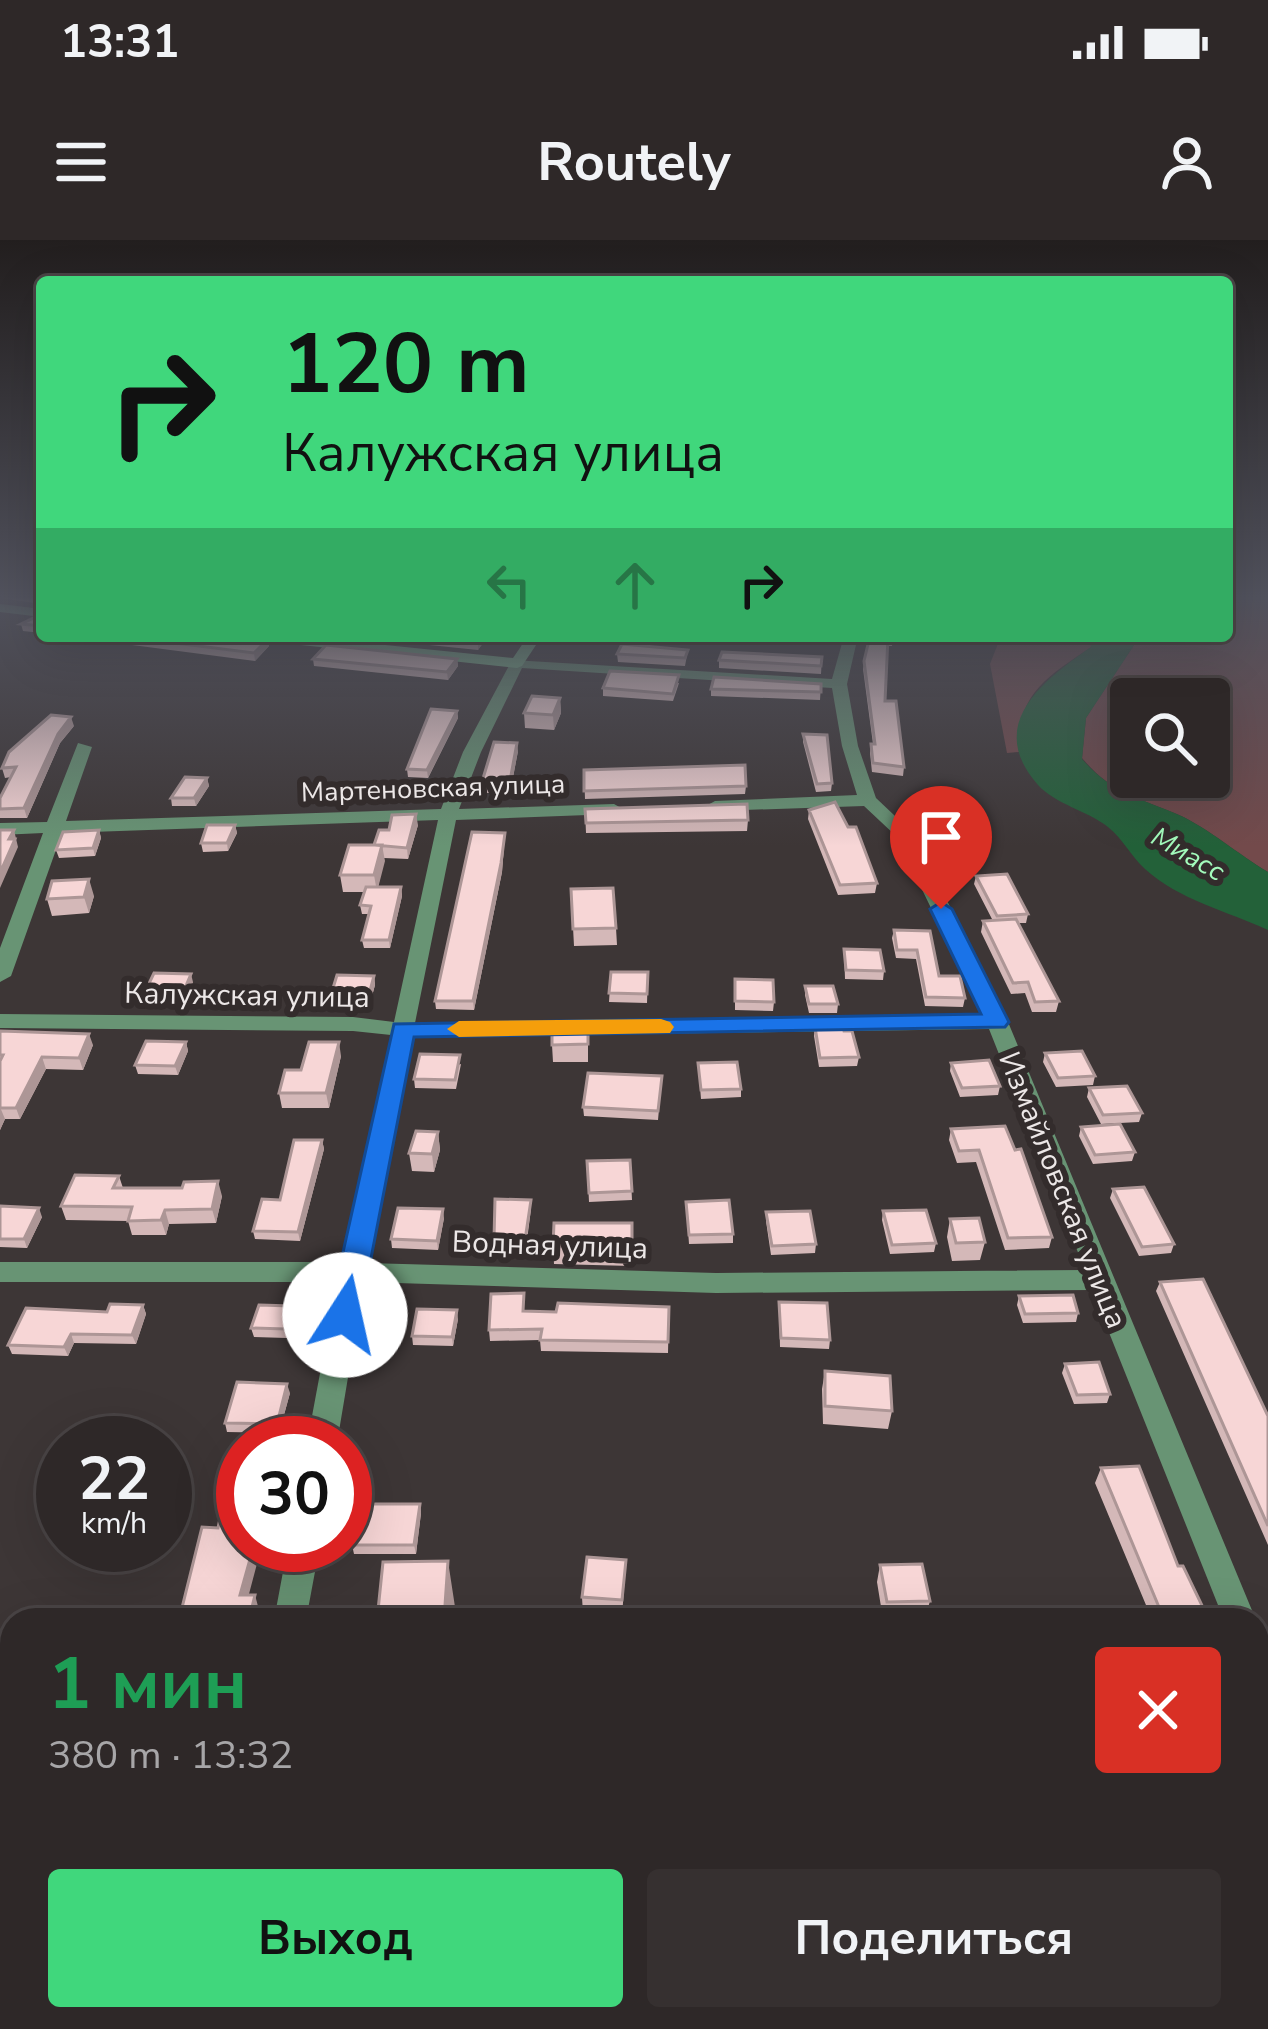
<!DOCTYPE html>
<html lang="ru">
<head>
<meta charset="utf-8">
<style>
	body { margin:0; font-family:"Nunito Sans",sans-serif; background:#363030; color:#f1f3f6; height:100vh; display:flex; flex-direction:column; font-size:45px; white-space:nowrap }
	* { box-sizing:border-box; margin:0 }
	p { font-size:39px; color:#a7a6a8 }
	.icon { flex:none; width:66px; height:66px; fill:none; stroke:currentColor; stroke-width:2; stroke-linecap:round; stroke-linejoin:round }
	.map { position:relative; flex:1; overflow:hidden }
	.panel { position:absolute; left:0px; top:1368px; width:1269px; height:423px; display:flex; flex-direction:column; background:#2e2828; border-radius:36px 36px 0 0; box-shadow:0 12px 48px #0002,0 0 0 3px #494445 }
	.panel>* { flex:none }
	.hud { position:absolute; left:36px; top:36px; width:1197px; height:366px; border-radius:12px; box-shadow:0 12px 48px #0002,0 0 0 3px #494445; background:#40d77c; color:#111; overflow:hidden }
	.buttons { position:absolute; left:1110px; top:438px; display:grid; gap:24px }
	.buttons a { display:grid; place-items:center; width:120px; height:120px; border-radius:12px; background:#2e2828; box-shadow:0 12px 48px #0002,0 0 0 3px #494445; font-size:60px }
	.speed { position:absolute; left:36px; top:1176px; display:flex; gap:24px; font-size:60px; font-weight:700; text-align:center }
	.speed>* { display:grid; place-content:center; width:156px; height:156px; border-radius:50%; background:#2e2828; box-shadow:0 12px 48px #0002,0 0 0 3px #494445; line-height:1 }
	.speed small { font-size:30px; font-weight:400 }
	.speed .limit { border:18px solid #d22; background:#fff; color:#111 }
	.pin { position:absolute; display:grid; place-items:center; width:102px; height:102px; color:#fff; margin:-123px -51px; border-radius:50% 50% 50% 0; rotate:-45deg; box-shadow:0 0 12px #0007 }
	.pin .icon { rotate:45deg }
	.me { position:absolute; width:132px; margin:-66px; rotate:10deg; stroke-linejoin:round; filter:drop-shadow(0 0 9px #0008) }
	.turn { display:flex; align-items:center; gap:42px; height:252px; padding:0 48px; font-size:54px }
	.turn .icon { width:156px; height:156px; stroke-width:2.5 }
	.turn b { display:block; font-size:84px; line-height:102px }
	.lanes { display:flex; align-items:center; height:114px; padding:0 48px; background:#0003; justify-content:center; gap:60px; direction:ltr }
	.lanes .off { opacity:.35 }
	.round { display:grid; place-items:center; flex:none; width:126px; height:126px; border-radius:12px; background:#363030 }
	.headline { display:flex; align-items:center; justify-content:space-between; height:204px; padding:0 48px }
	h1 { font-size:72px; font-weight:700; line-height:90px; color:#1e9e55 }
	.cta { display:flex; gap:24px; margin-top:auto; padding:24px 48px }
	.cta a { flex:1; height:138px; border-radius:12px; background:#40d77c; color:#111; font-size:48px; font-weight:700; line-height:138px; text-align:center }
	.cta a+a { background:#363030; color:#f1f3f6 }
	.status { display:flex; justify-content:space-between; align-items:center; height:84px; padding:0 60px; background:#2e2828; direction:ltr }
	.status svg { height:33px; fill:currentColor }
	header { display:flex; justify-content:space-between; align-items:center; height:156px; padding:0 48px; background:#2e2828; font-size:54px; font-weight:700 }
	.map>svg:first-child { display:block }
	.green { fill:#734a4b; fill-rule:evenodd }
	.water { fill:#236139 }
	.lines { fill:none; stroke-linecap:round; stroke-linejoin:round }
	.street { fill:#689474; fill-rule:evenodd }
	.secondary { fill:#80c794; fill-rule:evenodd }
	.wall { fill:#d4b8b8 }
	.shaded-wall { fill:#ad9696 }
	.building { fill:#f7d6d6; stroke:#ad9696; stroke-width:3 }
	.route { fill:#1a73e8; stroke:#114b97; stroke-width:3 }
	.slow { fill:#f59e0b }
	.labels { text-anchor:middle; stroke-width:12; stroke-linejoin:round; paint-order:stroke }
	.far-street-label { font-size:27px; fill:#ece7e7; stroke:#332c2c }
	.far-water-label { font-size:27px; font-style:italic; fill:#a3fbbc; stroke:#332c2c }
	.street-label { font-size:30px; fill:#ece7e7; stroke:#332c2c }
</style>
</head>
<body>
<div class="status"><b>13:31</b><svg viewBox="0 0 49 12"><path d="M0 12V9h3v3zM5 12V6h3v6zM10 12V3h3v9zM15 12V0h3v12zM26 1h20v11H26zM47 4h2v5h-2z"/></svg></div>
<header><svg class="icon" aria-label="menu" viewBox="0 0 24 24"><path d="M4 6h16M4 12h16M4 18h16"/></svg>Routely<svg class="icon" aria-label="person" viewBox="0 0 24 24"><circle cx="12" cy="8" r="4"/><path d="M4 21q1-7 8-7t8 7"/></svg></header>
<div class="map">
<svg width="1268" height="1789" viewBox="0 0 1268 1789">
	<rect width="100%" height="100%" fill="#3d3636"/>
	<!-- green -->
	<path class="green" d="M1227,356H1268V632C1239,615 1208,588 1179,575C1139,558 1111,553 1082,518L1086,478L1140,396H1227ZM1131,459H1209V537H1131Z
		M1001,396H1089L1091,407C1047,437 1016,454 1019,512L1007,513L990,424Z"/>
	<!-- water -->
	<path class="water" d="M1089,396H1140L1086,478L1082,519C1111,553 1140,558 1179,575C1208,588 1239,615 1268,632V690C1227,671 1179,660 1145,629C1131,616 1123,599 1108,587C1088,571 1055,564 1038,545C984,484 1044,440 1091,407Z"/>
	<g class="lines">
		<!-- street -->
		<path class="street" d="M844,396H858L847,444L858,506L876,558L913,593L1008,782L1256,1380H1224L1092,1050L716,1053L364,1042L337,1203H307L337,1042H0V1022H341L391,795L353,791L0,788V774L353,777L394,782L438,580L62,593L11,736L0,742V708L43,593L0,595V583L47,582L78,503L92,507L66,581L441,569L463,512L512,420L832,439ZM522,428L832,448L842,506L857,555L715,561L706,566L715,571L864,566L896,596L983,775L415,783L456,580L614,574L623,569L614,564L459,569L481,512ZM989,789L1085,1030L716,1033L367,1023L413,797Z
			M288,1305H320L306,1380H274Z
			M1257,1405L1268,1410V1464L1257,1460Z
			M192,1779H232L230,1789H190Z"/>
		<!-- secondary -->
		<path class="secondary" d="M0,364L42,369V377L0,372Z
			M246,396H297L513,418L528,396H542L522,426L517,428L253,400Z"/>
	</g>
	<!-- wall -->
	<path class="wall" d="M0,356H42V364L0,358Z
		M42,374V393L23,391L21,384Z
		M63,396H249L268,399L269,406L255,421Z
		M342,396H488L478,410Z
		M870,396H893L892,406H888L885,461L904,527L903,536L872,532L870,513L871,504H873L863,429Z
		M688,410L685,426L618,422L617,414Z
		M822,417L821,434L719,428V420Z
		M313,419H457L458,426L448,440L314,426Z
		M679,443L673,461L603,456V448Z
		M821,444L820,460L711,456V449Z
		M560,458L561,473L554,490L525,488L524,473Z
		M457,471L458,478L428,538L408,537L407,529Z
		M74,486L60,503L27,578H0V569L11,537L5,538L2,528Z
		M803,494L832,543L831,551L816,552L803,502Z
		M518,511L510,553H481V545Z
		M584,530L746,546L745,554L585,559Z
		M207,538L209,546L196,566H172L171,558Z
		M585,569L748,580L747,591L586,593Z
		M809,570L877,643L875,653L838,655L808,579Z
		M939,573L984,589L981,602H977L982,611L980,624L949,625L940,608L943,595L937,586Z
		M235,585L237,593L228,611L203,612L201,603Z
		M418,585L408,619L384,618L378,647H401L402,656L390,708H364L362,700L369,674H362L360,665L365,652H343L340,635L389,590Z
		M99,590L101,598L95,616L59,618L56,610Z
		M505,593L502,632L474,770L436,769L435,761Z
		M976,636L1028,674L1026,683H1018L1059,761L1056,772H1032L1025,753L1011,754L981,692L983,681H993L974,644Z
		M571,649L616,688L617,705L574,706Z
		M94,656L89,673L52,676L47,659Z
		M894,690L930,691L939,736L965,758L963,767L925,766L916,719L896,718L892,698Z
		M844,709L884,731L883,740L845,739Z
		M611,732H648L647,763L609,762Z
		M374,736L375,745L369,767L331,766L330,758Z
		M735,739L774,762L773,771L735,770Z
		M193,742L184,764L146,763L144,754Z
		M805,746L838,764L837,773H809L805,755Z
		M588,785V822H553L552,805Z
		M815,787L844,791L859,817L857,826L819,827L814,796Z
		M0,791L93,805L83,830L46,829L20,879H5L0,890Z
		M186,802L188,811L178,835L138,834L135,825Z
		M1045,813L1095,836L1093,845L1056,847L1043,822Z
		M341,816L329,868H282L279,853L301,830Z
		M698,823L741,849V857L701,859Z
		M951,823L1000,846L998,855L960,857L950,831Z
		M461,824L456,849L415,848L414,839Z
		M662,836L658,880L584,876L583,867Z
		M1089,848L1142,873L1139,882L1101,884L1087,857Z
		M1005,886L1052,997L1049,1008L1005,1010L976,922L957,923L949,900L951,889Z
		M1081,887L1135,912L1132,921L1093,924L1079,896Z
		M438,892L440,910L434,932L412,931L409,913Z
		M322,900L324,909L300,1001L255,999L253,991L280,960Z
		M630,920L632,960L589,962L587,921Z
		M119,936L123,948L222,956L216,983L169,984L166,995H132L128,981L66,980L61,966Z
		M1113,949L1174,1004L1171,1013L1139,1016L1110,958Z
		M686,962L733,994V1003L689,1004Z
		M0,966L42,977L27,1008L0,1007Z
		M531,969L526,1008H494V999Z
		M883,971L936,1003L934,1012L890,1014L882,980Z
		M766,972L816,1004L815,1013L771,1015L766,981Z
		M444,978L438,1010L392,1008L391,999Z
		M950,979L985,1002L980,1020L952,1021L947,997Z
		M632,983V1026L554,1024L553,1006Z
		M1160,1042L1268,1176V1305L1156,1051Z
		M1019,1056L1078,1073L1076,1082L1023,1083L1017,1065Z
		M779,1062L830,1100L829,1109L780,1107Z
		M143,1065L146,1074L136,1104L74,1103L68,1116L12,1114L8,1105L107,1072Z
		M291,1066L293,1075L287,1098L254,1097L251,1088Z
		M669,1067L668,1113L541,1111L540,1100L490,1101L489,1090L524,1071L556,1072Z
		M458,1079L453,1106L413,1105L412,1096Z
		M1065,1124L1110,1154L1107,1163L1074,1164L1062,1133Z
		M825,1131L892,1171L888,1189L823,1184L822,1149Z
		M290,1153L279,1193L227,1192L225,1183Z
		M1101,1228L1178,1326L1209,1380H1149L1151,1377L1095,1243Z
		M420,1264L421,1273L416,1314H354L352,1305Z
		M626,1320L622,1377L583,1374L582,1357Z
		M880,1325L930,1361L925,1378L883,1379L877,1342Z
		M1257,1519L1268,1545V1633L1257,1634Z
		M1268,1741V1785L1225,1789L1221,1779H1257Z
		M910,1779H1212L1216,1789H1082L1081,1786L1032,1789H912Z"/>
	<!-- shaded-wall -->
	<path class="shaded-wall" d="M479,396H488L478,410V398Z
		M268,399L269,406L255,421L254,413Z
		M457,419L458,426L448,440L447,432Z
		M560,458L561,473L554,490L553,475Z
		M457,471L458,478L428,538L427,530Z
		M71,477L74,486L60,503L27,578L24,568L58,494Z
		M517,503L518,511L510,553L509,546Z
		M207,538L209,546L196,566L194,558Z
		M416,574L418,585L408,619L407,608Z
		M235,585L237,593L228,611L227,603Z
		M14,590L18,607L0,648V633L9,599Z
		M99,590L101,598L95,616L93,608Z
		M505,593L502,632L474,770L473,761Z
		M382,605L385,621L377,652L374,635Z
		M89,639L94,656L89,673L84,657Z
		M401,647L402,656L390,708L389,700Z
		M191,734L193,742L184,764L182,755Z
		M374,736L375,745L369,767L368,758Z
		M89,794L93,805L83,830L79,818Z
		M186,802L188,811L178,835L175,826Z
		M339,802L341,816L329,868L326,853Z
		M42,817L46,829L20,879L16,868Z
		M0,867L5,879L0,890Z
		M438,892L440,910L434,932L432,914Z
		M322,900L324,909L300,1001L298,992Z
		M218,941L222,956L216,983L212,969Z
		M39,968L42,977L27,1008L24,999Z
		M443,969L444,978L438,1010L437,1001Z
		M165,970L169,984L166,995L161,980Z
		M143,1065L146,1074L136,1104L132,1095Z
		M291,1066L293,1075L287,1098L285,1089Z
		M457,1070L458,1079L453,1106L452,1097Z
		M71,1094L74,1103L68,1116L64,1107Z
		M287,1144L290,1153L279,1193L277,1184Z
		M420,1264L421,1273L416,1314L414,1305Z
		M254,1305H262L245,1369L240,1355Z
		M448,1321L457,1380H444Z
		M255,1355L259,1370L257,1380H249Z
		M414,1779H433L432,1789H413Z"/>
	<!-- building -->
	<path class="building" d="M42,374V386L21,384Z
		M119,396H249L268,399L254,413Z
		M870,396H893L888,397L885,461H896L904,527L873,523L871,504H875L864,421Z
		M622,404L688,410L685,418L617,414Z
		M326,405L457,419L447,432L313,419Z
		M722,412L822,417L821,426L719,420Z
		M610,431L679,435L673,454L603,448Z
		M714,437L821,444V452L711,449Z
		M532,456L560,458L553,475L524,473Z
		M431,469L457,471L427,530L407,529Z
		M51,475L71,477L58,494L24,568L0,569V558L16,527L2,528L9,512Z
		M803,494L827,495L832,543L817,544Z
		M494,502L517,503L509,546L481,545Z
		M745,525L746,546L584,551V530Z
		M185,537L207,538L194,558H171Z
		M835,562L848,587H856L877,643L840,645L809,570Z
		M747,564L748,580L586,583L585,569Z
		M971,571L984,589L971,590L982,611L951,613L942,595H952L939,573Z
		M416,574L407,608L374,605L379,590H389L392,575Z
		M207,585H235L227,603H201Z
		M0,590H14L9,599H15L0,633Z
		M99,590L93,608L56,610L63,592Z
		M472,592L505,593L501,623L473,761H435Z
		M349,605H382L374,635H340Z
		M1007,634L1028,674L997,676L976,636Z
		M89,639L84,657L47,659L52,641Z
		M366,647H401L389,700H362L371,666L360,665Z
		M613,648L616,688L573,689L571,649Z
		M1016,679L1059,761L1035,762L1028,742L1013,743L983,681Z
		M894,690L930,691L939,736H960L965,758L926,757L917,710H897Z
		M844,709L880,710L884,731L846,730Z
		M611,732H648L647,754L609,753Z
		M154,733L191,734L182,755L144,754Z
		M337,735L374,736L368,758H330Z
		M735,739L773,740L774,762L735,761Z
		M805,746H833L838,764H809Z
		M588,785V804L552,805V786Z
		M815,787H843L844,791H852L859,817L820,818Z
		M0,791L89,794L79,818L42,817L16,868H0V821L3,815H0Z
		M146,801L186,802L175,826L135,825Z
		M309,802H339L326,853H279L285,830H301Z
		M1082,811L1095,836L1058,838L1045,813Z
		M420,814L460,815L455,840L414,839Z
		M989,820L1000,846L962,848L951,823Z
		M737,822L741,849L701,850L698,823Z
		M588,833L662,836L658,871L583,867Z
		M1127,846L1142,873L1103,875L1089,848Z
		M1120,884L1135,912L1095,915L1081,887Z
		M1005,886L1015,910L1021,909L1052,997L1008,998L979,910L959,911L951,889Z
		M416,891L438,892L432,914L409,913Z
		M294,900H322L298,992L253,991L262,959L280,960Z
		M630,920L632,951L589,953L587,921Z
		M75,935L119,936L113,948H182L184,942L218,941L212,969L165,970L161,980L128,981L132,967L61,966Z
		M1144,947L1174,1004L1142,1007L1113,949Z
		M495,959L531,960L525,1000L494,999Z
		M729,960L733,994L689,995L686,962Z
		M0,966L39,968L24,999H0Z
		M398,968L443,969L437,1001L391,999Z
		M926,970L936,1003L892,1005L883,971Z
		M810,971L816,1004L772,1006L766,972Z
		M979,978L985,1002L956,1003L950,979Z
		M554,983H632V1008L553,1006Z
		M1203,1039L1268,1176V1286L1160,1042Z
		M524,1053L523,1071L556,1072L558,1063L669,1067L668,1102L540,1100L542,1089L489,1090L491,1054Z
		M1073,1055L1078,1073L1025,1074L1019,1056Z
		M779,1062L827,1063L830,1100L781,1098Z
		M110,1064L143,1065L132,1095L71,1094L64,1107L8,1105L26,1068L107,1072Z
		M259,1065L291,1066L285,1089L251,1088Z
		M417,1069L457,1070L452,1097L412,1096Z
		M1099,1122L1110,1154L1077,1155L1065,1124Z
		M825,1131L890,1136L892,1171L825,1166Z
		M237,1142L287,1144L277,1184L225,1183Z
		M1139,1226L1178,1326H1183L1209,1380H1156L1153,1373L1161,1372L1101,1228Z
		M228,1240H243V1305H254L240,1355H255L249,1379L179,1380L202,1287L218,1288Z
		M359,1264H420L414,1305H352Z
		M587,1317L626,1320L622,1360L582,1357Z
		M448,1321L444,1380H377L383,1322Z
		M922,1324L930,1361L887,1362L880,1325Z
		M1257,1519L1268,1545V1621L1257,1622Z
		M1268,1741V1779L1230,1783L1229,1779H1257V1742Z
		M106,1779H153L158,1780L155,1789H103Z
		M333,1779H414L413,1789H332Z
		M677,1779H756L757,1789H678Z
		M1127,1779H1212L1216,1789H1130Z"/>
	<!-- sky -->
	<linearGradient id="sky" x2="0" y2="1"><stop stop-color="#221e1e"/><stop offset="0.59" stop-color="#51525d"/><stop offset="1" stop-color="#51525d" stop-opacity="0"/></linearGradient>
	<rect width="1268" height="606" fill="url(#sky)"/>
	<!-- route -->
	<path class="route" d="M941,662L952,669L1009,782L1005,787L414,797L360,1075L356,1083H334L329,1075L394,784L981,774L930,669Z"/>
	<!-- slow -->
	<path class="slow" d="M661,779L670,782L674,787L670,793L459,797L447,789L459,781Z"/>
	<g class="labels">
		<!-- far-street labels -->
		<g class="far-street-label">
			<text transform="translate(433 548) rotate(-2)" y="9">Мартеновская улица</text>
		</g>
		<!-- far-water labels -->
		<g class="far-water-label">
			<text transform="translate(1188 614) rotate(30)" y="9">Миасс</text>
		</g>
		<!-- street labels -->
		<g class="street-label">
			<text transform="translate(247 755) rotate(1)" y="10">Калужская улица</text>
			<text transform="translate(1063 950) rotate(68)" y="10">Измайловская улица</text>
			<text transform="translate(550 1005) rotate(2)" y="10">Водная улица</text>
		</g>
	</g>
</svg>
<div class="buttons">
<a><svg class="icon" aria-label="search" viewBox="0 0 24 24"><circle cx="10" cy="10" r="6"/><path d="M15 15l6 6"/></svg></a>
</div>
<div class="speed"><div>22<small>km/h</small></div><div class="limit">30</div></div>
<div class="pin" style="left:941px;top:669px;background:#d93025"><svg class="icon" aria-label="arrive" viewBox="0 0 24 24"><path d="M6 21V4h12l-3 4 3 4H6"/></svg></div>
<svg class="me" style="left:345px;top:1075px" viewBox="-20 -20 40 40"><circle r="19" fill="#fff"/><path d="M0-13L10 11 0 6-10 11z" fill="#1a73e8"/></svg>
<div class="hud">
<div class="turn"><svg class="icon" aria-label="right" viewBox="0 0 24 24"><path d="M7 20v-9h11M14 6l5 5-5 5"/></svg><div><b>120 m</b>Калужская улица</div></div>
<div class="lanes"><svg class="icon off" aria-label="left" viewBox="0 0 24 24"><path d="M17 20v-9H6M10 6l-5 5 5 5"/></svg><svg class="icon off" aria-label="ahead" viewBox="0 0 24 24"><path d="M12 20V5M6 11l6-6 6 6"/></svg><svg class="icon" aria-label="right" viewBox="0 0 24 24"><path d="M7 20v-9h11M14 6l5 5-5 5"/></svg></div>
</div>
<section class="panel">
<div class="headline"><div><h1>1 мин</h1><p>380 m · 13:32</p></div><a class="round" style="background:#d93025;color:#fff"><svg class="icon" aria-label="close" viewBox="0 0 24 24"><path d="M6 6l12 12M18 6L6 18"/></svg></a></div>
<div class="cta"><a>Выход</a><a>Поделиться</a></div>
</section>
</div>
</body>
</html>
